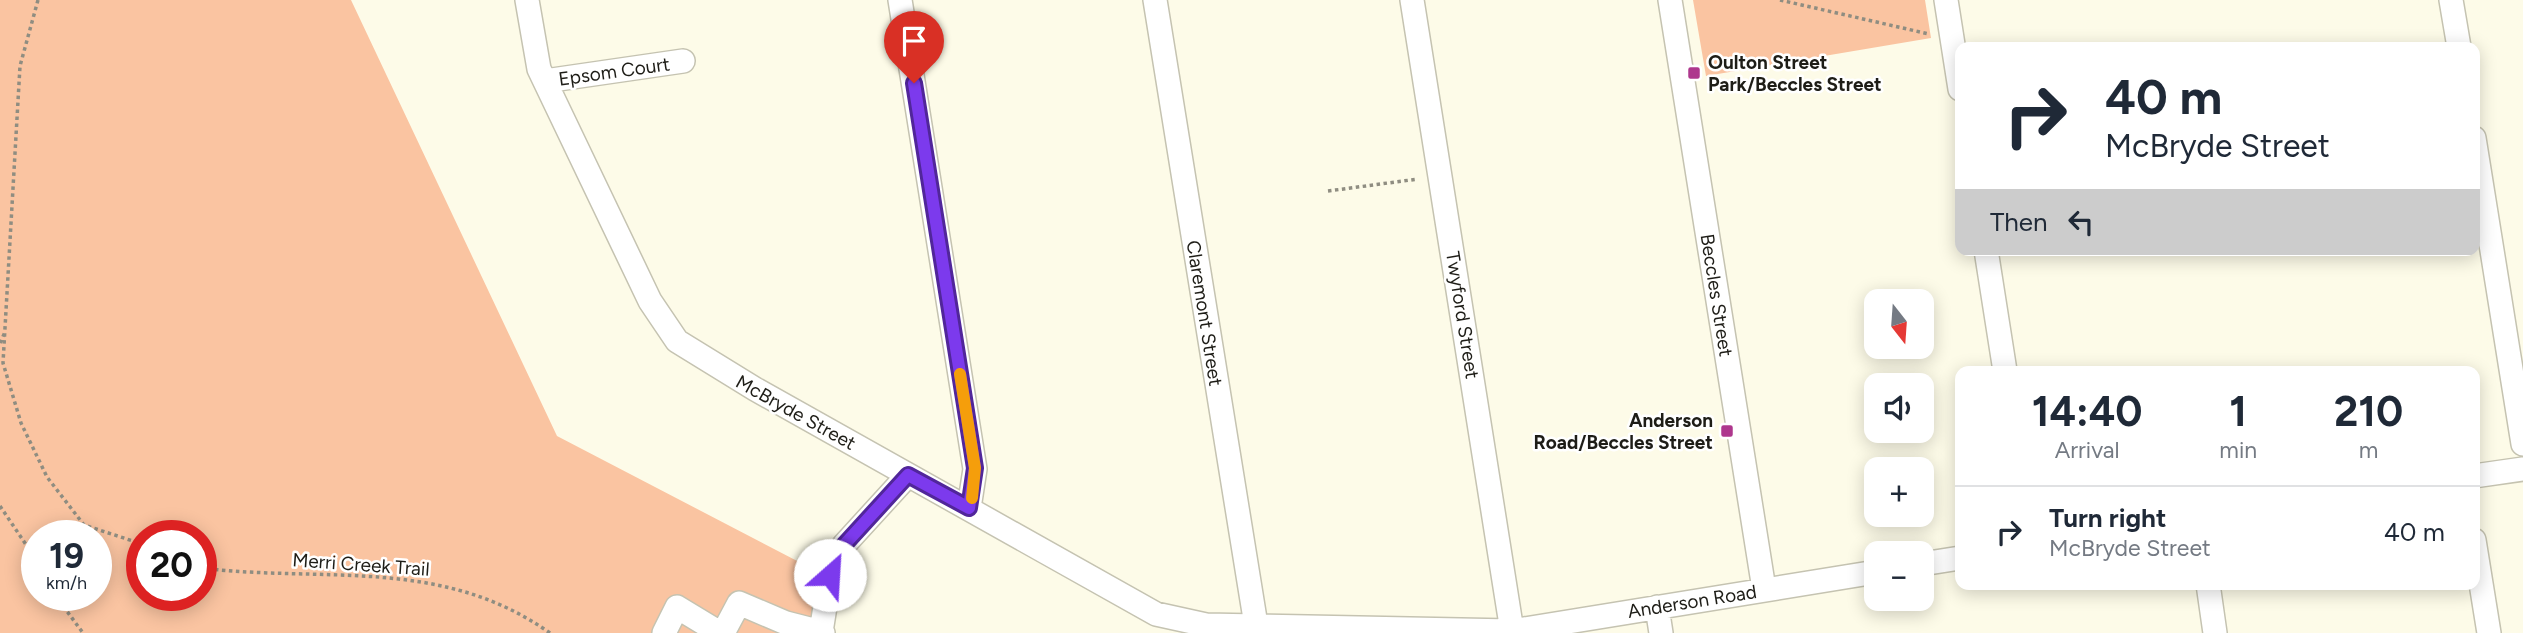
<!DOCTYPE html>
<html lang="en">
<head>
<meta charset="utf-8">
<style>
	body { margin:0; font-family:Figtree,sans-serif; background:#f6f6f7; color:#1f2937; height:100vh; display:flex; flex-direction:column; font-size:26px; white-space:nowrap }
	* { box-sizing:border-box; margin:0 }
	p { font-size:23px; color:#747a83 }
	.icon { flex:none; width:38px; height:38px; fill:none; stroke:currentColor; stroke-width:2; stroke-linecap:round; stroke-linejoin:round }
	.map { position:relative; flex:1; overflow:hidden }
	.details { position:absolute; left:1955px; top:366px; width:525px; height:224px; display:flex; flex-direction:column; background:#fff; border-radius:14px; box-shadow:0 4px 18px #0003 }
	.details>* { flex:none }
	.banner { position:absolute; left:1955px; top:42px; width:525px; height:214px; border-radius:14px; box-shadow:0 4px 18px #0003; background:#fff; color:#1f2937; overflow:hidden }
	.needle { width:46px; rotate:163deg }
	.buttons { position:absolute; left:1864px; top:289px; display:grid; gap:14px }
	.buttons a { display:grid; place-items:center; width:70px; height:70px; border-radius:14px; background:#fff; box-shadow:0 4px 18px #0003; font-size:35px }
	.speed { position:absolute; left:21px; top:520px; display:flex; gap:14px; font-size:35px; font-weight:700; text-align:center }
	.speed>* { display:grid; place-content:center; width:91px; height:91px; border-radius:50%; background:#fff; box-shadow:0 4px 18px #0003; line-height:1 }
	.speed small { font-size:18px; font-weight:400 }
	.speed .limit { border:10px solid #d22; background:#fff; color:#111 }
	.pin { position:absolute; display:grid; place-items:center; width:60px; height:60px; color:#fff; margin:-72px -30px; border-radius:50% 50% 50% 0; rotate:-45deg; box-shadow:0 0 7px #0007 }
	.pin .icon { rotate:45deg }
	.me { position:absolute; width:77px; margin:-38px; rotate:26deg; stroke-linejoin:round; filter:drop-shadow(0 0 5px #0008) }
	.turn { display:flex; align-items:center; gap:24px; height:147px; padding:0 35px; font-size:32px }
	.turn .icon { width:91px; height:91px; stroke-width:2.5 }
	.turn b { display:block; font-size:49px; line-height:60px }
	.then { display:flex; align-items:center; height:66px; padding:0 35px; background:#0003; gap:14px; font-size:26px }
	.eta { display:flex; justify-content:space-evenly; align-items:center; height:119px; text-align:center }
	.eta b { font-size:42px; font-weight:700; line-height:49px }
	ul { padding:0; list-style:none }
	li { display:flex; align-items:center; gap:21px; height:91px; padding:0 35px; border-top:2px solid #e0e1e3 }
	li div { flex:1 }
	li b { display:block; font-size:26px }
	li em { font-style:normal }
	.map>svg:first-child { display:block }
	.green { fill:#fac4a1; fill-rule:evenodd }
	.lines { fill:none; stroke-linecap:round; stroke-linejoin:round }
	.minor-casing { stroke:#c5c3b1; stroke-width:26 }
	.path { stroke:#8f8d81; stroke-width:3.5; stroke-dasharray:3.5 3.5; stroke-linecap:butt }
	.minor { stroke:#fff; stroke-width:23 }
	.route-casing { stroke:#51269a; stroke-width:18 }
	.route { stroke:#7c3aed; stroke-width:12 }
	.slow { stroke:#f59e0b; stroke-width:12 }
	.poi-dot { fill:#ae378d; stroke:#fff; stroke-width:2.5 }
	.labels { text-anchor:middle; stroke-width:5; stroke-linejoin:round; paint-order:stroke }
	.poi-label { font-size:19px; font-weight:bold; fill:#1e1d17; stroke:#fff; text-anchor:start }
	.street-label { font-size:19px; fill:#1e1d17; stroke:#fff }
</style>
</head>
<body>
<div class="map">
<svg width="2523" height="633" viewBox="0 0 2523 633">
	<rect width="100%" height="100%" fill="#fdfbe8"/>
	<!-- green -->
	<path class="green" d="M0,0H351L557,436L801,563L829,633H0ZM37,536H96V595H37ZM142,536H201V595H142Z
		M1693,0H1925L1931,38L1706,76Z"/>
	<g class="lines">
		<defs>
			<path id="minor" d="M527,0L539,69L650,301L677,341L755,389L1156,614L1206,625L1512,631L1876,572
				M900,0L975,469L969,508
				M1155,0L1256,625
				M1412,0L1512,631
				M1670,0L1764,589
				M1946,0L1960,89
				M2451,0L2459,47
				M545,81L683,61
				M2474,138L2523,444
				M1986,250L2005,371
				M2474,476L2523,469
				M2474,540L2489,633
				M1922,564L1960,558
				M2208,584L2215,633
				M1657,607L1661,633
				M664,633L677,607L720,633
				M723,633L739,603L786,623L821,632
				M823,633L821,632L830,575L844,545L908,475"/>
		</defs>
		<!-- minor casing -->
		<use href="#minor" class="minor-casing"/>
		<!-- path -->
		<path class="path" d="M38,0L20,66L3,363L21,423L47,477L84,525L142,544
			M1780,0L1929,34
			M1328,191L1418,179
			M0,343L5,332
			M0,506L37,561
			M201,568C324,583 441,556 550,633
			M55,595L83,633"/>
		<!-- minor -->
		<use href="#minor" class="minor"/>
	</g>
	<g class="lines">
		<defs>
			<path id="route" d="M830,575L844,545L908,475L969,508L975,468L914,83"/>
		</defs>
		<!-- route casing -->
		<use href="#route" class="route-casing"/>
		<!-- route -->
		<use href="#route" class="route"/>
		<!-- slow -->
		<path class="slow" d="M960,374L975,468L972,498"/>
	</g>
	<!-- markers -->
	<g class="poi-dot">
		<rect x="1687" y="66" width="14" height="14" rx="3.5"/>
		<rect x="1720" y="424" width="14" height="14" rx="3.5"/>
	</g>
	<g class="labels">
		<!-- poi labels -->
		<g class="poi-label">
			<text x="1708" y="69">Oulton Street<tspan x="1708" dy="22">Park/Beccles Street</tspan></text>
			<text x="1713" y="427" text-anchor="end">Anderson<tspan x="1713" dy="22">Road/Beccles Street</tspan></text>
		</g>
		<!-- street labels -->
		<g class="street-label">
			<text transform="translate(614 71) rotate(-8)" y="7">Epsom Court</text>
			<text transform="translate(1717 295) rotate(81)" y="7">Beccles Street</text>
			<text transform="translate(1205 313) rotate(81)" y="7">Claremont Street</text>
			<text transform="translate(1463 315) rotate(81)" y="7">Twyford Street</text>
			<text transform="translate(796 412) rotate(29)" y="7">McBryde Street</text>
			<text transform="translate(361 564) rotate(4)" y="7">Merri Creek Trail</text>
			<text transform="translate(1692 601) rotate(-9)" y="7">Anderson Road</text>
		</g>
	</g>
</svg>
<div class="buttons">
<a><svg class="needle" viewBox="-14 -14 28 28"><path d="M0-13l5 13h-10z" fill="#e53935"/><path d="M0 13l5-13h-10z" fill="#747a83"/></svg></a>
<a><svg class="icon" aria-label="sound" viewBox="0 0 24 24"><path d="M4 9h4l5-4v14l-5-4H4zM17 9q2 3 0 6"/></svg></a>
<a>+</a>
<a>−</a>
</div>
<div class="speed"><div>19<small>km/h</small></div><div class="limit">20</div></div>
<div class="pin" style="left:914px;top:83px;background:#d93025"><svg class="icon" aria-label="arrive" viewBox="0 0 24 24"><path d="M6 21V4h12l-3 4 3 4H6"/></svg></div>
<svg class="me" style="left:830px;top:575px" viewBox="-20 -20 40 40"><circle r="19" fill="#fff"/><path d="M0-13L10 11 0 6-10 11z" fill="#7c3aed"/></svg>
<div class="banner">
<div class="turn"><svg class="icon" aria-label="right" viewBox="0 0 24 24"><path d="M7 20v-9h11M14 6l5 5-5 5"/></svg><div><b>40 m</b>McBryde Street</div></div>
<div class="then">Then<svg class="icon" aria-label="left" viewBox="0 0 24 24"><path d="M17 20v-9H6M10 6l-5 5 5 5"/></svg></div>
</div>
<section class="details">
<div class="eta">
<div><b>14:40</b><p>Arrival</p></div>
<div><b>1</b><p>min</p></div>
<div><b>210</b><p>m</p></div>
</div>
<ul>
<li><svg class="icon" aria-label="right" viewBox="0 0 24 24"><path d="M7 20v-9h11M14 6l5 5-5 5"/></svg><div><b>Turn right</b><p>McBryde Street</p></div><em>40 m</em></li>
</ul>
</section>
</div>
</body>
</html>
